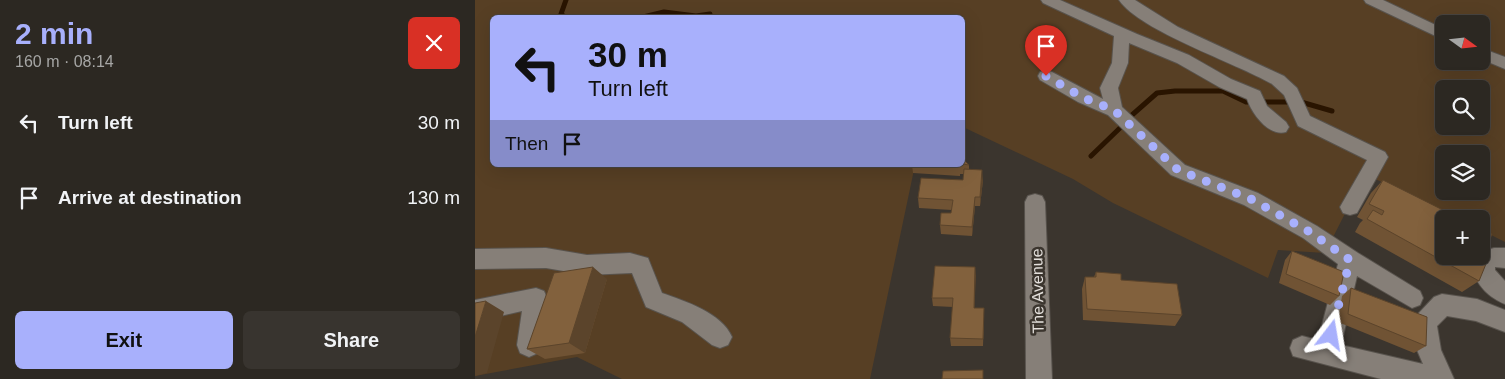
<!DOCTYPE html>
<html lang="en">
<head>
<meta charset="utf-8">
<style>
	body { margin:0; font-family:Helvetica,sans-serif; background:#38342f; color:#f1f3f6; height:100vh; display:flex; flex-direction:column; font-size:19px; white-space:nowrap }
	* { box-sizing:border-box; margin:0 }
	p { font-size:16px; color:#a6a6a5 }
	.icon { flex:none; width:28px; height:28px; fill:none; stroke:currentColor; stroke-width:2; stroke-linecap:round; stroke-linejoin:round }
	.map { position:relative; flex:1; overflow:hidden }
	.details { display:flex; flex-direction:column; background:#2c2822; width:475px }
	.details>* { flex:none }
	.guide { position:absolute; left:15px; top:15px; width:475px; height:152px; border-radius:8px; box-shadow:0 5px 20px #0002,0 0 0 1px #484440; background:#a8b0fc; color:#111; overflow:hidden }
	.needle { width:32px; rotate:105deg }
	.controls { position:absolute; left:960px; top:15px; display:grid; gap:10px }
	.controls a { display:grid; place-items:center; width:55px; height:55px; border-radius:8px; background:#2c2822; box-shadow:0 5px 20px #0002,0 0 0 1px #484440; font-size:25px }
	.pin { position:absolute; display:grid; place-items:center; width:42px; height:42px; color:#fff; margin:-51px -21px; border-radius:50% 50% 50% 0; rotate:-45deg; box-shadow:0 0 5px #0007 }
	.pin .icon { rotate:45deg }
	.me { position:absolute; width:55px; margin:-28px; rotate:14deg; stroke-linejoin:round; filter:drop-shadow(0 0 4px #0008) }
	.turn { display:flex; align-items:center; gap:18px; height:105px; padding:0 15px; font-size:22px }
	.turn .icon { width:65px; height:65px; stroke-width:2.5 }
	.turn b { display:block; font-size:35px; line-height:42px }
	.then { display:flex; align-items:center; height:48px; padding:0 15px; background:#0003; gap:10px; font-size:19px }
	.round { display:grid; place-items:center; flex:none; width:52px; height:52px; border-radius:8px; background:#38342f }
	.head { display:flex; align-items:center; justify-content:space-between; height:85px; padding:0 15px }
	h1 { font-size:30px; font-weight:700; line-height:38px; color:#a8b0fc }
	.cta { display:flex; gap:10px; margin-top:auto; padding:10px 15px }
	.cta a { flex:1; height:58px; border-radius:8px; background:#a8b0fc; color:#111; font-size:20px; font-weight:700; line-height:58px; text-align:center }
	.cta a+a { background:#38342f; color:#f1f3f6 }
	ul { padding:0; list-style:none }
	li { display:flex; align-items:center; gap:15px; height:75px; padding:0 15px }
	li div { flex:1 }
	li b { display:block; font-size:19px }
	li em { font-style:normal }
	main { display:flex; flex:1; min-height:0 }
	.map>svg:first-child { display:block }
	.green { fill:#573f24; fill-rule:evenodd }
	.lines { fill:none; stroke-linecap:round; stroke-linejoin:round }
	.stream { stroke:#291400; stroke-width:5 }
	.minor-casing { stroke:#58534d; stroke-width:2 }
	.minor { fill:#867f78; fill-rule:evenodd }
	.wall { fill:#705334 }
	.shaded-wall { fill:#5b442b }
	.building { fill:#82613d; stroke:#5b442b }
	.route { stroke:#a8b0fc; stroke-width:9; stroke-dasharray:0 16.2 }
	.labels { text-anchor:middle; stroke-width:5; stroke-linejoin:round; paint-order:stroke }
	.street-label { font-size:16px; fill:#e4e0dc; stroke:#3b352e }
</style>
</head>
<body>
<main>
<section class="details">
<div class="head"><div><h1>2 min</h1><p>160 m · 08:14</p></div><a class="round" style="background:#d93025;color:#fff"><svg class="icon" aria-label="close" viewBox="0 0 24 24"><path d="M6 6l12 12M18 6L6 18"/></svg></a></div>
<ul>
<li><svg class="icon" aria-label="left" viewBox="0 0 24 24"><path d="M17 20v-9H6M10 6l-5 5 5 5"/></svg><div><b>Turn left</b></div><em>30 m</em></li>
<li><svg class="icon" aria-label="arrive" viewBox="0 0 24 24"><path d="M6 21V4h12l-3 4 3 4H6"/></svg><div><b>Arrive at destination</b></div><em>130 m</em></li>
</ul>
<div class="cta"><a>Exit</a><a>Share</a></div>
</section>
<div class="map">
<svg width="1030" height="379" viewBox="0 0 1030 379">
	<rect width="100%" height="100%" fill="#3b352e"/>
	<!-- green -->
	<path class="green" d="M0,0H1030V242L1006,230V219H983L890,174L850,253L803,250L793,278L638,203L598,179L488,127V18H18V165H440L395,379H147L102,357L0,376ZM969,24H1006V61H969ZM969,89H1006V126H969ZM969,154H1006V191H969Z"/>
	<g class="lines">
		<!-- stream -->
		<path class="stream" d="M91,0L86,14L91,18
			M164,18L189,12L221,16L235,14
			M657,115L682,93L700,91H748L771,102H826L857,111
			M616,156L647,126"/>
		<defs>
			<path id="minor" d="M566,0H585L662,34L714,55L756,79L785,91L792,106L811,122L814,127L811,132C794,137 777,114 772,99L744,87L702,63L654,43L653,63L643,88L647,107L710,165L783,193L842,226L883,253L945,291L948,298L945,305L937,308L882,276L866,345L948,364L942,350L938,323L942,315L959,297L967,294L1002,299L1030,310V332L1001,321L972,316L962,326L966,350L979,379H906L818,356L815,348L818,340L827,336L843,340L863,264L828,238L769,205L696,175L633,115L603,102L565,80L563,76L565,72L571,70L577,72L628,99L625,88L637,63L639,36L568,3Z
				M644,0H660L703,27L809,76L822,88L835,116L910,152L913,157L882,213L875,215L868,213L865,207L892,160L823,126L809,95L797,84C761,63 665,31 644,0Z
				M889,0H908L969,29V40L891,3Z
				M1006,48L1030,57V69L1006,59Z
				M560,194L567,196L570,202L577,379H551L550,202L553,196Z
				M71,248L112,255L155,253L173,258L187,293C210,301 247,313 257,337L253,345L245,348L237,345L207,322L171,307L157,273L112,275L71,268L0,269V249Z
				M1019,248H1030V268L1020,267V270L1030,281V304C1012,297 991,277 1002,256H1006V252Z
				M61,288L69,291L72,298L66,345L63,353L54,357L45,353L42,345L47,311L0,322V300Z"/>
		</defs>
		<!-- minor casing -->
		<use href="#minor" class="minor-casing"/>
		<!-- minor -->
		<use href="#minor" class="minor"/>
	</g>
	<!-- wall -->
	<path class="wall" d="M488,159L494,165V169L508,180L505,206H500L497,236L466,234L465,225L476,213L477,210L444,208L443,198L488,180L489,174H485V176L438,173L437,165H488Z
		M908,180L1008,257L1004,281L987,292L880,232L885,223L888,220L882,217L896,193Z
		M817,251L864,296L855,305L804,283L810,260Z
		M500,267L499,308L509,316L508,346H476L475,338L478,307L458,306L457,298Z
		M621,272L646,280L707,315L700,326L608,320L607,289L610,277H619Z
		M132,279L110,353L70,359L52,349Z
		M876,288L951,346L939,353L863,322L867,296Z"/>
	<!-- shaded-wall -->
	<path class="shaded-wall" d="M507,170L508,180L505,206V197Z
		M500,197V206L497,236V227Z
		M118,267L132,279L110,353L94,343Z
		M500,267L501,276L499,316V308Z
		M11,301L29,312L12,373L0,376V337Z"/>
	<!-- building -->
	<path class="building" d="M488,159L494,165L488,164Z
		M467,165H484V166Z
		M489,169L507,170L505,197H500L497,227L465,225L466,213H476L478,200L443,198L446,178L488,180Z
		M908,180L986,219H969V256H1006V229L1017,234L1008,257L1013,259L1004,281L892,219L898,210L907,215L909,211L894,204Z
		M817,251L869,272L864,296L811,274Z
		M460,266L500,267L499,308H509L508,339L475,338L478,298H457Z
		M118,267L94,343L52,349L79,273Z
		M621,272L646,274V280L702,284L707,315L612,309L610,277H621Z
		M876,288L952,317L951,346L873,314Z
		M11,301L0,337V303Z
		M508,370V379H467L468,371Z"/>
	<g class="lines">
		<!-- route -->
		<path class="route" d="M571,76L609,98L639,110L703,170L776,199L835,232L875,260L856,335"/>
	</g>
	<g class="labels">
		<!-- street labels -->
		<g class="street-label">
			<text transform="translate(562 291) rotate(-91)" y="6">The Avenue</text>
		</g>
	</g>
</svg>
<div class="controls">
<a><svg class="needle" viewBox="-14 -14 28 28"><path d="M0-13l5 13h-10z" fill="#e53935"/><path d="M0 13l5-13h-10z" fill="#a6a6a5"/></svg></a>
<a><svg class="icon" aria-label="search" viewBox="0 0 24 24"><circle cx="10" cy="10" r="6"/><path d="M15 15l6 6"/></svg></a>
<a><svg class="icon" aria-label="layers" viewBox="0 0 24 24"><path d="M12 4l9 5-9 5-9-5zM3 14l9 5 9-5"/></svg></a>
<a>+</a>
</div>
<div class="pin" style="left:571px;top:76px;background:#d93025"><svg class="icon" aria-label="arrive" viewBox="0 0 24 24"><path d="M6 21V4h12l-3 4 3 4H6"/></svg></div>
<svg class="me" style="left:856px;top:335px" viewBox="-20 -20 40 40"><path d="M0-17L14 15 0 8-14 15z" fill="#a8b0fc" stroke="#fff" stroke-width="4"/></svg>
<div class="guide">
<div class="turn"><svg class="icon" aria-label="left" viewBox="0 0 24 24"><path d="M17 20v-9H6M10 6l-5 5 5 5"/></svg><div><b>30 m</b>Turn left</div></div>
<div class="then">Then<svg class="icon" aria-label="arrive" viewBox="0 0 24 24"><path d="M6 21V4h12l-3 4 3 4H6"/></svg></div>
</div>
</div>
</main>
</body>
</html>
